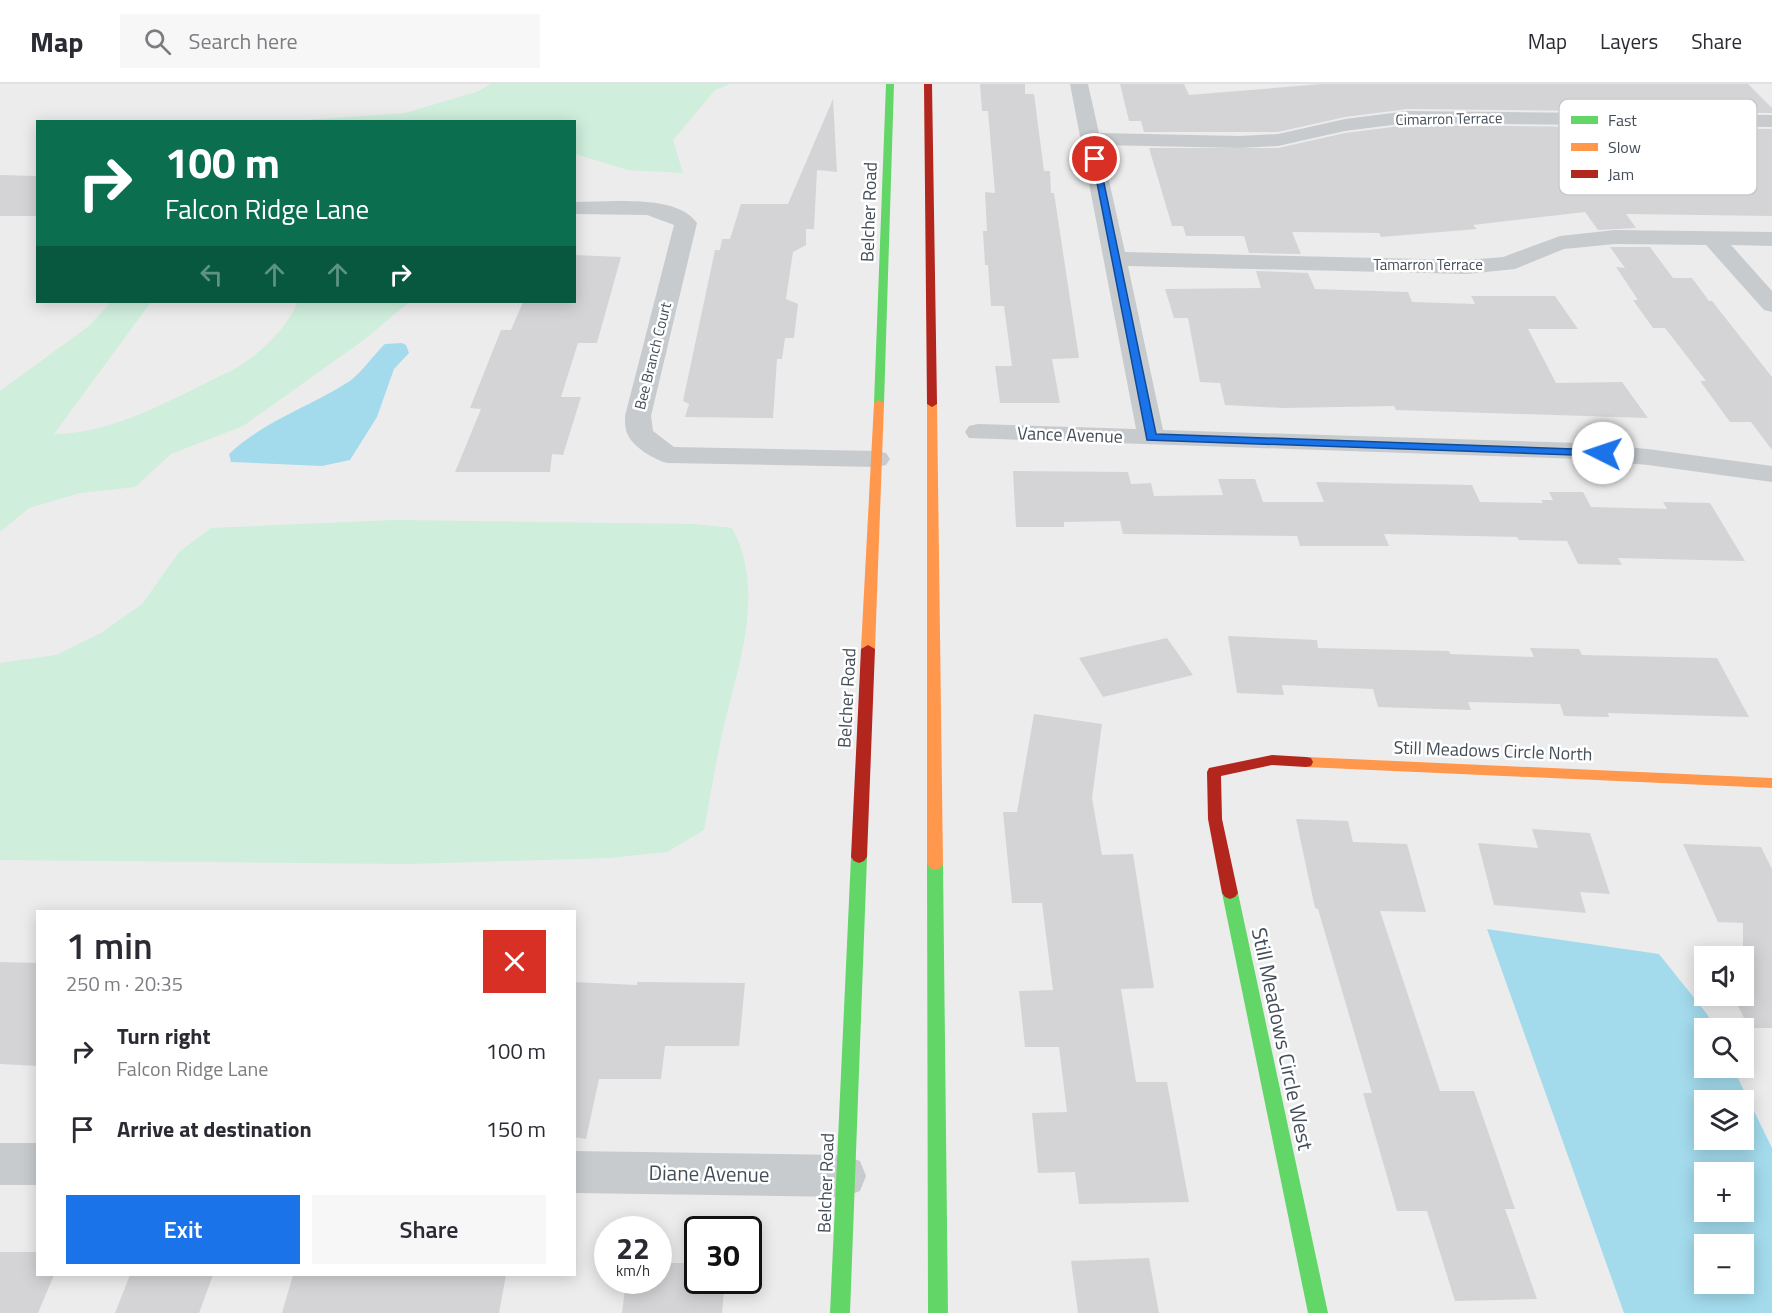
<!DOCTYPE html>
<html lang="en">
<head>
<meta charset="utf-8">
<style>
	body { margin:0; font-family:"Titillium Web",sans-serif; background:#f7f7f7; color:#2b2b33; height:100vh; display:flex; flex-direction:column; font-size:22px; white-space:nowrap }
	* { box-sizing:border-box; margin:0 }
	p { font-size:20px; color:#7c7c81 }
	.icon { flex:none; width:33px; height:33px; fill:none; stroke:currentColor; stroke-width:2; stroke-linecap:round; stroke-linejoin:round }
	.map { position:relative; flex:1; overflow:hidden }
	.panel { position:absolute; left:36px; top:826px; width:540px; height:366px; display:flex; flex-direction:column; background:#fff; border-radius:0px; box-shadow:0 3px 15px #0003 }
	.panel>* { flex:none }
	.top-card { position:absolute; left:36px; top:36px; width:540px; height:183px; border-radius:0px; box-shadow:0 3px 15px #0003; background:#0b6e4f; color:#fff; overflow:hidden }
	.buttons { position:absolute; left:1694px; top:862px; display:grid; gap:12px }
	.buttons a { display:grid; place-items:center; width:60px; height:60px; border-radius:0px; background:#fff; box-shadow:0 3px 15px #0003; font-size:30px }
	.speed { position:absolute; left:594px; top:1132px; display:flex; gap:12px; font-size:30px; font-weight:700; text-align:center }
	.speed>* { display:grid; place-content:center; width:78px; height:78px; border-radius:50%; background:#fff; box-shadow:0 3px 15px #0003; line-height:1 }
	.speed small { font-size:15px; font-weight:400 }
	.speed .limit { border:3px solid #111; border-radius:9px; background:#fff; color:#111 }
	.pin { position:absolute; display:grid; place-items:center; width:51px; height:51px; color:#fff; margin:-26px; border:3px solid #fff; border-radius:50%; box-shadow:0 2px 6px #0007 }
	.me { position:absolute; width:66px; margin:-33px; rotate:274deg; stroke-linejoin:round; filter:drop-shadow(0 0 4px #0008) }
	.turn { display:flex; align-items:center; gap:21px; height:126px; padding:0 30px; font-size:27px }
	.turn .icon { width:78px; height:78px; stroke-width:2.5 }
	.turn b { display:block; font-size:42px; line-height:51px }
	.lanes { display:flex; align-items:center; height:57px; padding:0 30px; background:#0003; justify-content:center; gap:30px; direction:ltr }
	.lanes .off { opacity:.35 }
	.round { display:grid; place-items:center; flex:none; width:63px; height:63px; border-radius:0px; background:#f7f7f7 }
	.headline { display:flex; align-items:center; justify-content:space-between; height:102px; padding:0 30px }
	h1 { font-size:36px; font-weight:600; line-height:45px }
	.cta { display:flex; gap:12px; margin-top:auto; padding:12px 30px }
	.cta a { flex:1; height:69px; border-radius:0px; background:#1a73e8; color:#fff; font-size:24px; font-weight:600; line-height:69px; text-align:center }
	.cta a+a { background:#f7f7f7; color:#2b2b33 }
	ul { padding:0; list-style:none }
	li { display:flex; align-items:center; gap:18px; height:78px; padding:0 30px }
	li div { flex:1 }
	li b { display:block; font-size:22px }
	li em { font-style:normal }
	header { display:flex; align-items:center; gap:36px; box-sizing:border-box; height:84px; padding:0 30px; background:#fff; border-bottom:2px solid #e1e1e2 }
	header strong { font-size:28px }
	nav { display:flex; gap:33px; margin-inline-start:auto; font-size:21px }
	.search { width:420px; height:54px; background:#f7f7f7; display:flex; align-items:center; gap:15px; box-sizing:border-box; padding:0 21px; border-radius:0px; color:#7c7c81; font-size:22px }
	.map>svg:first-child { display:block }
	.green { fill:#cfeedc }
	.water { fill:#a3dbed; fill-rule:evenodd }
	.building { fill:#d4d4d7 }
	.lines { fill:none; stroke-linecap:round; stroke-linejoin:round }
	.street { fill:#c8cbce; fill-rule:evenodd }
	.fast { fill:#63d668; fill-rule:evenodd }
	.slow { fill:#ff974d; fill-rule:evenodd }
	.jam { fill:#b3261e; fill-rule:evenodd }
	.route { fill:#1a73e8; stroke:#114b97; stroke-width:1.5 }
	.labels { text-anchor:middle; stroke-width:5; stroke-linejoin:round; paint-order:stroke }
	.far-street-label { font-size:15px; fill:#444e59; stroke:#fff }
	.street-label { font-size:18px; fill:#444e59; stroke:#fff }
	.near-street-label { font-size:21px; fill:#444e59; stroke:#fff }
	.key { fill:#fff; stroke:#c7cacd; stroke-width:1.5 }
	.key-label { font-size:16px; fill:#444e59 }
</style>
</head>
<body>
<header>
<strong>Map</strong>
<div class="search"><svg class="icon" aria-label="search" viewBox="0 0 24 24"><circle cx="10" cy="10" r="6"/><path d="M15 15l6 6"/></svg>Search here</div>
<nav><a>Map</a><a>Layers</a><a>Share</a></nav>
</header>
<div class="map">
<svg width="1772" height="1229" viewBox="0 0 1772 1229">
	<rect width="100%" height="100%" fill="#edecec"/>
	<!-- green -->
	<path class="green" d="M491,0H730L715,6L673,56L683,89L628,86L575,70L574,38L291,37L405,29L476,8Z
		M111,218H151L54,350C116,350 176,312 231,287C259,271 285,247 298,218H409L365,255L243,342L171,370L135,403L80,409L29,424L0,448V307L89,242Z
		M394,436L694,440L732,444C767,508 737,584 722,650C715,682 710,714 704,746L667,768L609,774L407,780L0,776V579L56,571L101,549L142,520L179,468L211,444Z"/>
	<!-- water -->
	<path class="water" d="M402,259L406,261L409,269L394,285L377,333L350,376L322,382L231,378L229,370C263,338 306,324 345,300C360,292 372,272 385,260Z
		M1487,845L1659,870L1707,930L1715,945H1704V984H1733L1772,1064V1229H1624ZM1704,1017H1743V1056H1704ZM1704,1089H1743V1128H1704ZM1704,1161H1743V1200H1704Z"/>
	<!-- building -->
	<path class="building" d="M980,0H1025V10H1034L1044,87H1050L1051,109H1054L1079,274L1052,275L1060,319H1000L995,282H1012L1004,222H991L988,181H985L983,147H987L985,108L995,109L988,27H982Z
		M1120,0H1184L1189,11L1322,0H1748L1772,24V29L1408,25L1345,33L1278,48H1144L1141,37H1129Z
		M833,15L837,88L817,86L814,145H806V161L793,168L786,215L798,220L794,254H785L782,275H777L773,334L685,333L689,320L683,317L715,166H720L722,155H730L741,120H788Z
		M1408,41L1772,45V132L1626,130L1636,144L1598,146L1585,128L1473,141L1477,145L1381,153L1379,149L1292,148L1301,170L1249,169L1244,152H1186L1183,142H1172L1149,64H1278L1345,49Z
		M0,91L38,92V132H0Z
		M1610,163H1650L1673,194H1692L1709,217H1712L1772,293V366L1751,338H1730L1700,297H1706L1665,244H1653L1633,216H1638L1616,183L1625,184Z
		M574,171L621,173L597,259H578L561,313H581L563,371L552,370L550,388H455L481,325L470,324L501,246H511L523,218H574Z
		M1256,187L1308,189L1315,205L1408,208L1412,218L1475,220L1471,212H1555L1578,245H1528L1556,299L1622,298L1648,334L1396,326L1394,322L1284,324L1225,321L1220,299L1200,298L1188,234H1174L1165,205L1261,204Z
		M1013,387L1128,388L1131,400L1151,399L1154,412L1223,411L1218,395H1255L1263,418H1324L1316,398L1472,401L1480,418L1543,419L1541,416H1553L1549,408H1583L1591,423L1667,425L1663,418L1710,419L1745,477L1618,474L1622,481L1578,480L1567,457L1519,456L1517,453L1384,450L1389,462H1300L1297,452L1123,450L1120,437L1064,438V443H1016Z
		M1228,552L1317,556L1318,564L1449,567L1450,570L1534,573L1530,564L1579,565L1582,571L1717,574L1749,633L1608,629L1609,633L1564,632L1560,620L1468,618L1471,626L1378,623L1373,605L1282,601L1284,611L1237,609Z
		M1167,554L1193,591L1103,613L1079,574Z
		M1034,630L1102,640L1092,714L1102,771L1133,770L1154,904L1121,905L1136,998H1167L1189,1118L1079,1120L1075,1088L1038,1089L1032,1029L1067,1028L1059,963H1025L1019,907L1053,906L1042,819H1012L1003,728H1017Z
		M1296,735L1348,737L1353,758L1407,760L1426,828L1380,827L1440,1007H1474L1515,1125H1505L1537,1215L1455,1217L1427,1127H1397L1363,1009H1372L1318,825L1315,824Z
		M1532,745L1590,749L1610,810L1580,808L1586,829L1494,821L1478,759L1538,764Z
		M1683,760L1761,763L1772,785V944H1749L1733,912H1743V839L1718,838Z
		M0,878L38,879V982L0,980Z
		M574,898L637,901V898L745,899L739,962H665L661,995H599L586,1055L574,1053Z
		M0,1168H38V1191H54L38,1229H0Z
		M1149,1174L1159,1229H1078L1071,1177Z
		M658,1179H698V1197H725L722,1229H622L626,1197H658Z
		M130,1191H213L199,1229H115Z
		M293,1191H506L499,1229H282Z"/>
	<g class="lines">
		<!-- street -->
		<path class="street" d="M1070,0H1088L1099,49L1240,52L1278,50L1345,35L1408,27L1772,31V43L1408,39L1345,47L1278,62L1240,64L1101,61L1125,168L1467,176L1503,173L1560,152L1615,146L1772,148V162L1731,161L1772,207V228L1764,226L1706,161L1615,160L1564,165L1515,185L1467,190L1128,182L1163,346L1580,359L1648,365L1772,382V398L1648,381L1580,375L969,354L965,348L969,342L978,340L1136,345Z
			M617,117C641,117 682,117 697,139L651,332L653,347L674,363L876,367L886,369L890,375L886,381L876,383L667,379C655,376 633,363 628,351C625,346 625,338 625,332L674,141L647,131L574,130V118Z
			M0,1059H38V1101H0Z
			M574,1067L844,1071L860,1077L866,1092L860,1107L844,1113L574,1109Z"/>
		<!-- fast -->
		<path class="fast" d="M886,0H894L884,319L879,322L874,319Z
			M859,767L864,769L867,773L850,1229H830L851,773L854,769Z
			M935,774L940,776L943,780L948,1229H928L927,780L930,776Z
			M1230,803L1235,805L1238,809L1328,1229H1308L1222,809L1225,805Z"/>
		<!-- slow -->
		<path class="slow" d="M879,316L884,319L875,565L868,569L861,565L874,319Z
			M932,317L937,320L943,780L940,784L935,786L930,784L927,780V320Z
			M1306,673L1772,694V704L1306,683L1301,682L1299,678L1301,674Z"/>
		<!-- jam -->
		<path class="jam" d="M924,0H932L937,320L932,323L927,320Z
			M868,561L875,565L867,773L864,777L859,779L854,777L851,773L861,565Z
			M1272,671L1306,673L1311,674L1313,678L1311,682L1306,683L1272,681L1221,692L1222,735L1238,809L1235,813L1230,815L1225,813L1222,809L1208,735L1207,688L1209,684L1214,683Z"/>
	</g>
	<!-- route -->
	<path class="route" d="M1092,73L1099,75L1156,350L1603,366L1608,369L1603,372L1147,356Z"/>
	<g class="labels">
		<!-- far-street labels -->
		<g class="far-street-label">
			<text transform="translate(1449 35) rotate(-1)" y="5">Cimarron Terrace</text>
			<text x="1428" y="186">Tamarron Terrace</text>
			<text transform="translate(653 272) rotate(-76)" y="5">Bee Branch Court</text>
		</g>
		<!-- street labels -->
		<g class="street-label">
			<text transform="translate(869 128) rotate(-88)" y="6">Belcher Road</text>
			<text transform="translate(1070 351) rotate(2)" y="6">Vance Avenue</text>
			<text transform="translate(847 614) rotate(-87)" y="6">Belcher Road</text>
			<text transform="translate(1493 667) rotate(2)" y="6">Still Meadows Circle North</text>
			<text transform="translate(826 1099) rotate(-88)" y="6">Belcher Road</text>
		</g>
		<!-- near-street labels -->
		<g class="near-street-label">
			<text transform="translate(1282 955) rotate(78)" y="7">Still Meadows Circle West</text>
			<text transform="translate(709 1090) rotate(1)" y="7">Diane Avenue</text>
		</g>
	</g>
	<!-- legend -->
	<rect x="1559" y="15" width="198" height="96" rx="9" class="key"/>
	<rect x="1571" y="32" width="27" height="8" fill="#63d668"/>
	<rect x="1571" y="59" width="27" height="8" fill="#ff974d"/>
	<rect x="1571" y="86" width="27" height="8" fill="#b3261e"/>
	<g class="key-label">
		<text x="1608" y="42">Fast</text>
		<text x="1608" y="69">Slow</text>
		<text x="1608" y="96">Jam</text>
	</g>
</svg>
<div class="buttons">
<a><svg class="icon" aria-label="sound" viewBox="0 0 24 24"><path d="M4 9h4l5-4v14l-5-4H4zM17 9q2 3 0 6"/></svg></a>
<a><svg class="icon" aria-label="search" viewBox="0 0 24 24"><circle cx="10" cy="10" r="6"/><path d="M15 15l6 6"/></svg></a>
<a><svg class="icon" aria-label="layers" viewBox="0 0 24 24"><path d="M12 4l9 5-9 5-9-5zM3 14l9 5 9-5"/></svg></a>
<a>+</a>
<a>−</a>
</div>
<div class="speed"><div>22<small>km/h</small></div><div class="limit">30</div></div>
<div class="pin" style="left:1095px;top:75px;background:#d93025"><svg class="icon" aria-label="arrive" viewBox="0 0 24 24"><path d="M6 21V4h12l-3 4 3 4H6"/></svg></div>
<svg class="me" style="left:1603px;top:369px" viewBox="-20 -20 40 40"><circle r="19" fill="#fff"/><path d="M0-13L10 11 0 6-10 11z" fill="#1a73e8"/></svg>
<div class="top-card">
<div class="turn"><svg class="icon" aria-label="right" viewBox="0 0 24 24"><path d="M7 20v-9h11M14 6l5 5-5 5"/></svg><div><b>100 m</b>Falcon Ridge Lane</div></div>
<div class="lanes"><svg class="icon off" aria-label="left" viewBox="0 0 24 24"><path d="M17 20v-9H6M10 6l-5 5 5 5"/></svg><svg class="icon off" aria-label="ahead" viewBox="0 0 24 24"><path d="M12 20V5M6 11l6-6 6 6"/></svg><svg class="icon off" aria-label="ahead" viewBox="0 0 24 24"><path d="M12 20V5M6 11l6-6 6 6"/></svg><svg class="icon" aria-label="right" viewBox="0 0 24 24"><path d="M7 20v-9h11M14 6l5 5-5 5"/></svg></div>
</div>
<section class="panel">
<div class="headline"><div><h1>1 min</h1><p>250 m · 20:35</p></div><a class="round" style="background:#d93025;color:#fff"><svg class="icon" aria-label="close" viewBox="0 0 24 24"><path d="M6 6l12 12M18 6L6 18"/></svg></a></div>
<ul>
<li><svg class="icon" aria-label="right" viewBox="0 0 24 24"><path d="M7 20v-9h11M14 6l5 5-5 5"/></svg><div><b>Turn right</b><p>Falcon Ridge Lane</p></div><em>100 m</em></li>
<li><svg class="icon" aria-label="arrive" viewBox="0 0 24 24"><path d="M6 21V4h12l-3 4 3 4H6"/></svg><div><b>Arrive at destination</b></div><em>150 m</em></li>
</ul>
<div class="cta"><a>Exit</a><a>Share</a></div>
</section>
</div>
</body>
</html>
